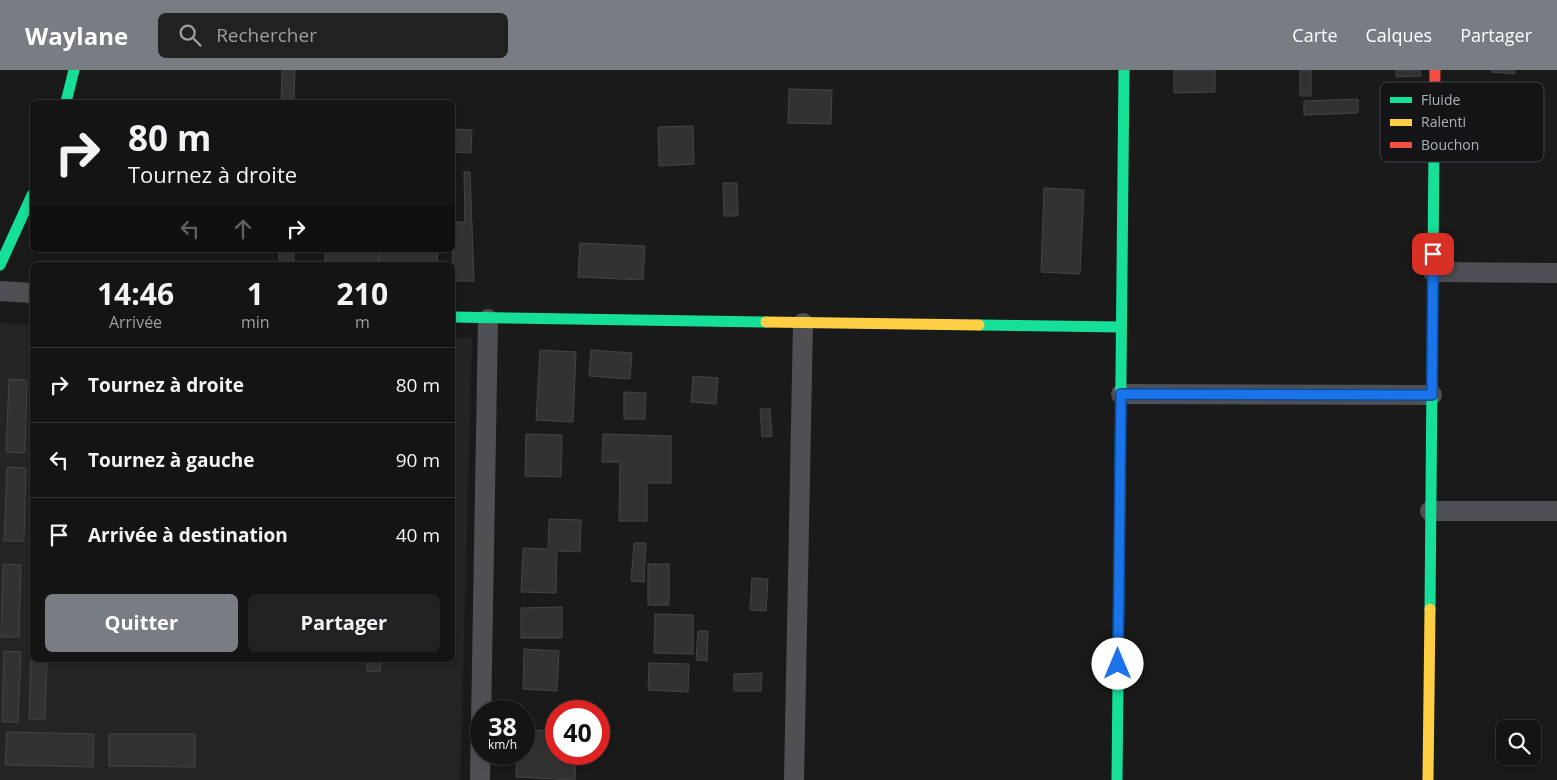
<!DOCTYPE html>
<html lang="fr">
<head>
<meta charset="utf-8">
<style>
	body { margin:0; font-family:"Open Sans",sans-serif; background:#212122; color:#f1f3f6; height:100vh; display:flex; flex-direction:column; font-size:19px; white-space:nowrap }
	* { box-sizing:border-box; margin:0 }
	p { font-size:16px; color:#9d9ea0 }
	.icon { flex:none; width:28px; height:28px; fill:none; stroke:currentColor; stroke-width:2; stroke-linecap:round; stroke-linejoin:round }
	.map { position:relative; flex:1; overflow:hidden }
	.details { position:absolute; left:30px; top:192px; width:425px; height:400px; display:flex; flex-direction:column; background:#141414; border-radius:8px; box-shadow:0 2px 8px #0003,0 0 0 1px #333334 }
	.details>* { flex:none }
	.banner { position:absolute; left:30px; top:30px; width:425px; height:152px; border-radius:8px; box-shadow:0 2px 8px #0003,0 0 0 1px #333334; background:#141414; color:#f1f3f6; overflow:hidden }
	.fabs { position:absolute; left:1496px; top:650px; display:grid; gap:10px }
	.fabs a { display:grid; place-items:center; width:45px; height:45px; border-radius:8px; background:#141414; box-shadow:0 2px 8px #0003,0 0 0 1px #333334; font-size:25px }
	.speed { position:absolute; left:470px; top:630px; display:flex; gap:10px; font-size:25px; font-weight:700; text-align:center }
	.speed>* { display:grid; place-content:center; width:65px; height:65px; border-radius:50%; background:#141414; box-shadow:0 2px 8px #0003,0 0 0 1px #333334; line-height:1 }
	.speed small { font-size:12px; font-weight:400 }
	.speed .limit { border:8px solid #d22; background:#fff; color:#111 }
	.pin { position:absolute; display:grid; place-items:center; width:42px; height:42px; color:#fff; margin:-21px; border-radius:10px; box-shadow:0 2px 8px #0006 }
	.me { position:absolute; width:55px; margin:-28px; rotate:0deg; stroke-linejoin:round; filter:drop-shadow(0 0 4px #0008) }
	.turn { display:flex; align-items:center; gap:18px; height:105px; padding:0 15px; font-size:22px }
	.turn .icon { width:65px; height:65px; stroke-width:2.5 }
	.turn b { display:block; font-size:35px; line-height:42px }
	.lanes { display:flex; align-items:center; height:48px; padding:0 15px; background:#0003; justify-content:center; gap:25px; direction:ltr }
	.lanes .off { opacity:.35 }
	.eta { display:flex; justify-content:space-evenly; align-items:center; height:85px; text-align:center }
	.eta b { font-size:30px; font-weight:700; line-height:35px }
	.button { display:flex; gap:10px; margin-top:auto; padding:10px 15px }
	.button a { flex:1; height:58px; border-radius:8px; background:#787d84; color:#fff; font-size:20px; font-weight:700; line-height:58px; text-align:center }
	.button a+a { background:#212122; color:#f1f3f6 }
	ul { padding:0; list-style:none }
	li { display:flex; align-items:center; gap:15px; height:75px; padding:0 15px; border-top:1px solid #333334 }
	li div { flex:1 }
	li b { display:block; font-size:19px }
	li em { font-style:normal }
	header { display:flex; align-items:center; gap:30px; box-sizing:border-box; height:70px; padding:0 25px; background:#787d84; color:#fff }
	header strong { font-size:24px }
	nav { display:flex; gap:28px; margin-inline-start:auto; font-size:18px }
	.search { width:350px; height:45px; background:#212122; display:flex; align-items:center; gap:12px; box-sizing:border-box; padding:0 18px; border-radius:8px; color:#9d9ea0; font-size:19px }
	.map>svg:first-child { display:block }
	.built { fill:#242427 }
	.building { fill:#323233; stroke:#434447 }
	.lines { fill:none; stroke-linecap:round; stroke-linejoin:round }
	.street { stroke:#4e5054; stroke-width:20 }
	.fast { stroke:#16e098; stroke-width:11 }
	.slow { stroke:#ffcf43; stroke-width:11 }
	.jam { stroke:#f24e42; stroke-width:11 }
	.route-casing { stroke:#114b97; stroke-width:12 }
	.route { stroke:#1a73e8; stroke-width:9 }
	.key { fill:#141417; stroke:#414349; stroke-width:1 }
	.key-label { font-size:14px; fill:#abb2bc }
</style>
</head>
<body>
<header>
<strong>Waylane</strong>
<div class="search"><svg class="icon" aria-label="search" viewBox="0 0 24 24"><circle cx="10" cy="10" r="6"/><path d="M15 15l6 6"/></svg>Rechercher</div>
<nav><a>Carte</a><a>Calques</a><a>Partager</a></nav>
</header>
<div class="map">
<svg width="1557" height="710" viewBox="0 0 1557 710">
	<rect width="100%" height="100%" fill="#1a1a1b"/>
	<!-- built -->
	<path class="built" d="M0,253L32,254V590H452L453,268H472L460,710H0Z"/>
	<!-- building -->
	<path class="building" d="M282,0H295L294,32H281Z
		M1174,0H1215V22L1174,23Z
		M1300,0H1311V26H1300Z
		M1396,0H1420L1421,6L1396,7Z
		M1492,0H1515V4L1491,2Z
		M789,19L832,20L831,54L788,53Z
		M1358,29V43L1304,45V31Z
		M693,56L694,94L659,96L658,57Z
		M452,59L472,60L471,83L452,82Z
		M464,102H470L474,211H453L452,152H465Z
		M723,113H737L738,146H724Z
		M1044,118L1084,120L1080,204L1041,202Z
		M580,173L645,176L643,210L578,207Z
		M279,180H294V191L279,192Z
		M325,180L379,182L378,195H325Z
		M379,180H438L437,195H379Z
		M540,280L576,282L573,352L536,350Z
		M591,280L632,283L630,309L589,306Z
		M693,306L718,308L716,334L691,332Z
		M9,309L27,310L25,383L6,382Z
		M624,322L646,323L645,349H624Z
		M760,339H770L772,366L762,367Z
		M526,364L562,365L561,407L525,406Z
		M603,364L671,366V413H647V451H619L620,392H602Z
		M7,397L26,398L24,471H4Z
		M32,402V472H30Z
		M549,449L581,450L580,482L557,481L556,523L521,522L523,478L548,479Z
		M634,473H646L644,512L631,511Z
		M3,494L21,495L19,567H1Z
		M648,494H669V535H648Z
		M752,508L768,509L766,541L750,540Z
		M562,537V568H521V538Z
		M655,544L693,545V584L654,583Z
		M698,561H708L707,591L696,590Z
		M31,579L32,590H47L45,649H29Z
		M524,579L559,581L557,621L523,619Z
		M4,581L21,582L18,652H2Z
		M367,590H381L380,602L367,601Z
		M649,593L689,594L688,622L648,620Z
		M762,603L761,621H734V604Z
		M524,660L556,661V684H576L575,710L516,707L517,684H524Z
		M7,662L94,664L93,697L5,695Z
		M109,664H195V697L109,696Z"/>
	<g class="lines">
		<!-- street -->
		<path class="street" d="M1433,202L1557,203
			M0,221L32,223
			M1121,324L1432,325
			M1430,441H1557
			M480,710L488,249
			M794,710L803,253"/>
		<!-- fast -->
		<path class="fast" d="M66,32L74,0
			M0,195L32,125
			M452,247L766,252
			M979,255L1121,257
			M1430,539L1434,76
			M1117,710L1124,0"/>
		<!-- slow -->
		<path class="slow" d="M766,252L979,255
			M1428,710L1430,539"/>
		<!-- jam -->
		<path class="jam" d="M1434,76L1435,0"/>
	</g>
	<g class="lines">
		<defs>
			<path id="route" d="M1118,594L1121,324L1432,325L1433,184"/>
		</defs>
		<!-- route casing -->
		<use href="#route" class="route-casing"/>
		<!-- route -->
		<use href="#route" class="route"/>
	</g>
	<!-- legend -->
	<rect x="1380" y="12" width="164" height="80" rx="8" class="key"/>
	<rect x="1390" y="27" width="22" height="6" fill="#16e098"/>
	<rect x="1390" y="49" width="22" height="7" fill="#ffcf43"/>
	<rect x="1390" y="72" width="22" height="6" fill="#f24e42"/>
	<g class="key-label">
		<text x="1421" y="35">Fluide</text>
		<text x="1421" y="57">Ralenti</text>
		<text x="1421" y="80">Bouchon</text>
	</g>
</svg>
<div class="fabs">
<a><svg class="icon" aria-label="search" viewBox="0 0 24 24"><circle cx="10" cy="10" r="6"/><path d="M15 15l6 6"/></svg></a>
</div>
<div class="speed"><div>38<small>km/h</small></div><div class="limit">40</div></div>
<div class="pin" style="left:1433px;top:184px;background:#d93025"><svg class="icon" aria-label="arrive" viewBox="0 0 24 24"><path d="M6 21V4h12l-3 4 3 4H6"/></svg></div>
<svg class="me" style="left:1118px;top:594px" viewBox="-20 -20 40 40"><circle r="19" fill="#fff"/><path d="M0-13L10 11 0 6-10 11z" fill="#1a73e8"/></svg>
<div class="banner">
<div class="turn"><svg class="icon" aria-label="right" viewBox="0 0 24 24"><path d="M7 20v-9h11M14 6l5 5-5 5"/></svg><div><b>80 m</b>Tournez à droite</div></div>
<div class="lanes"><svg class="icon off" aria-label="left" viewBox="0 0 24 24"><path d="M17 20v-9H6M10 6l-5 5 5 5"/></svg><svg class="icon off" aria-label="ahead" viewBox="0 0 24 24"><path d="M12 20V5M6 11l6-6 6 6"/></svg><svg class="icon" aria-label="right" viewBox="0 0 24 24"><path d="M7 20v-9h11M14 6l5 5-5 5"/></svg></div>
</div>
<section class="details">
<div class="eta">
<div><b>14:46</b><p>Arrivée</p></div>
<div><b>1</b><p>min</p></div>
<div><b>210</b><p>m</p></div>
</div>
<ul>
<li><svg class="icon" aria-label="right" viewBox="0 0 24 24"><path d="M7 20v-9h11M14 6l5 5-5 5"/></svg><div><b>Tournez à droite</b></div><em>80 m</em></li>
<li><svg class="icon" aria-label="left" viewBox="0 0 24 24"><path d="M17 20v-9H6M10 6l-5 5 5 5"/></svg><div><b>Tournez à gauche</b></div><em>90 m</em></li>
<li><svg class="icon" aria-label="arrive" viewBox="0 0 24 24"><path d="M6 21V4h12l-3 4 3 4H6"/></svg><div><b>Arrivée à destination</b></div><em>40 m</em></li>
</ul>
<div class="button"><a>Quitter</a><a>Partager</a></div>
</section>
</div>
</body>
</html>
